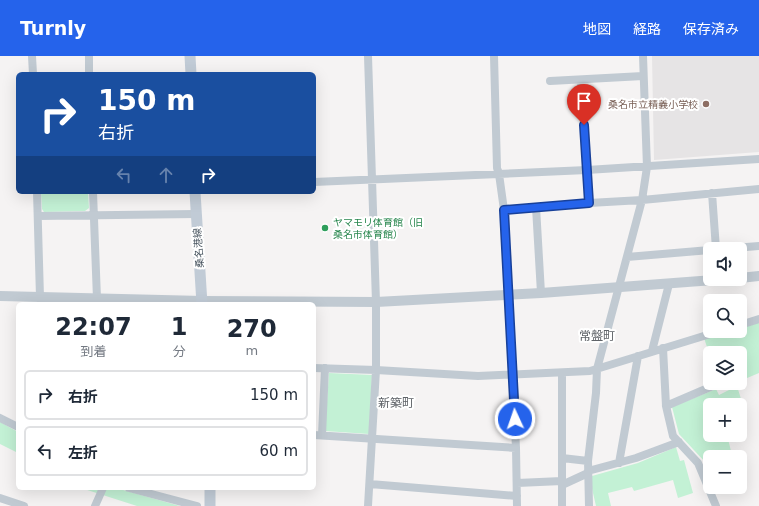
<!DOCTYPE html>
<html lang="ja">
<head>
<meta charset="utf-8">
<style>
	body { margin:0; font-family:"DejaVu Sans","Noto Sans JP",sans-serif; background:#f2f2f3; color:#1f2937; height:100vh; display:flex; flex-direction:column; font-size:15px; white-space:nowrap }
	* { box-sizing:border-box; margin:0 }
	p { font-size:13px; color:#747a83 }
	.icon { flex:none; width:22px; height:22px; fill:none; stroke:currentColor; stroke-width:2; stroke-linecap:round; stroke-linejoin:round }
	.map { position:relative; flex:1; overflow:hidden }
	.side { position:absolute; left:16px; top:246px; width:300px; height:188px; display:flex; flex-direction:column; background:#fff; border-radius:6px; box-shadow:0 4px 16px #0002 }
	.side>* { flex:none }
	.hud { position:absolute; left:16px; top:16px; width:300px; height:122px; border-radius:6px; box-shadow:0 4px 16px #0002; background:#1a4fa0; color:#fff; overflow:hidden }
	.controls { position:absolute; left:703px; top:186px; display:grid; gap:8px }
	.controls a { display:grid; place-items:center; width:44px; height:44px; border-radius:6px; background:#fff; box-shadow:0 4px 16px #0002; font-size:20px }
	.pin { position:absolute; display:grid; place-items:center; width:34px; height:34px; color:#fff; margin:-41px -17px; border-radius:50% 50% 50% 0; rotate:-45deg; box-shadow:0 0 4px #0007 }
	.pin .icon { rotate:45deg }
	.me { position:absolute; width:44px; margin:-22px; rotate:357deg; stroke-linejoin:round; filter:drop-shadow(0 0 3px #0008) }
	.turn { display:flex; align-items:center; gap:14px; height:84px; padding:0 16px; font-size:18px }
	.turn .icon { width:52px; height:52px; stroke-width:2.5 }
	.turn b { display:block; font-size:28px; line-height:34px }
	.lanes { display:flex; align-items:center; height:38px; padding:0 16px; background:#0003; justify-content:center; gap:20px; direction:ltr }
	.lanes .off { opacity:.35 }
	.eta { display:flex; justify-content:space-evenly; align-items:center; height:68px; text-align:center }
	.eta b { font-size:24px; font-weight:700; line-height:28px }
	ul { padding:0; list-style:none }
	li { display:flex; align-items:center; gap:12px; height:50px; margin:0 8px 6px; padding:0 8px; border:2px solid #e0e1e3; border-radius:6px }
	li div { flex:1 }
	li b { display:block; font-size:15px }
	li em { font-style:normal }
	header { display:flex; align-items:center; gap:24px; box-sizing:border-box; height:56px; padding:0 20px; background:#2563eb; color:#fff }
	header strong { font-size:19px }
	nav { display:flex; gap:22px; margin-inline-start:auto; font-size:14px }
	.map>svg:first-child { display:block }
	.education { fill:#e6e4e5 }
	.green { fill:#c3f1d5 }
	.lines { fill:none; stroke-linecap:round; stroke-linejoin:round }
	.minor { stroke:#c1cad2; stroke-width:8 }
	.tertiary { stroke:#c1cad2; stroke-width:10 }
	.secondary { stroke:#c1cbd6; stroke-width:11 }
	.route-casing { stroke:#184099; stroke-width:10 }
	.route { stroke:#2563eb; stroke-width:7 }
	.education-dot { fill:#8d6e63; stroke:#fff; stroke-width:1.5 }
	.leisure-dot { fill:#2e9e5b; stroke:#fff; stroke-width:1.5 }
	.labels { text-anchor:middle; stroke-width:4; stroke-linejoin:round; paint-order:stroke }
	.education-label { font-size:10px; fill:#785e54; stroke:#fff; text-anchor:end }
	.leisure-label { font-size:10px; fill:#27864d; stroke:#fff; text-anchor:start }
	.street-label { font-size:10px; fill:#4a5661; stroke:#fff }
	.quarter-label { font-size:12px; fill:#5f6368; stroke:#fff }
</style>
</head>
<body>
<header>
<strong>Turnly</strong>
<nav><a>地図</a><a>経路</a><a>保存済み</a></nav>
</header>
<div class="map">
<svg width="759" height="450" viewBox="0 0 759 450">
	<rect width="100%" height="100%" fill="#f5f3f3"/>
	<!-- education -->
	<path class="education" d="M652,0H759V96L654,104Z"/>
	<!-- green -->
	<path class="green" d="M41,136H88L89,152L85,155L44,156L42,153Z
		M759,265V317L740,325V297H710V300L704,282L726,275H740V271Z
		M329,317L372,319L369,378L325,375Z
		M737,330L741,343L725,349H710V379H727L732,399L724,401H710V406L706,407L679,378L672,351L716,333L719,339Z
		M0,366L18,376V397L0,388Z
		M676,391L680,405L684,404L693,437L678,442L673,424L634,435L632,431L608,437L611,450H596L590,424L592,420L638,407Z
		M81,432H116L180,450H137Z"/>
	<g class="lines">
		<!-- minor -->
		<path class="minor" d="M32,0L33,18
			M89,0V18
			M494,0L497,112L499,118L504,154L516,392L517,450
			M581,24L589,147
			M550,25L643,20
			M314,126L587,114L759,103
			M37,136L40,241L42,248
			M93,136L97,243
			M712,137L716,193
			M536,151L541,237
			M504,154L589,147L642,144L759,133
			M38,160L196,158
			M721,193L759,190
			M627,201L710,194
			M740,269L759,263
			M663,292L666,350L673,380L698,407L716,450
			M652,295L669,228
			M314,312L376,314L478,320L590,315L720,275
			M562,317V450
			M666,350L715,329
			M0,362L18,371
			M314,379L516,392
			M322,379L325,312
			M562,402L588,405
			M619,407L638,300
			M588,415L636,402L679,386
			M517,427L562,425
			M370,428L517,440
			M562,429L588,417
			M129,432L197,450
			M0,442L24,450
			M95,450L103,432
			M368,450L376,314V246L368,0
			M589,450L588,405L596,337L597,313L642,144L647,111L643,0"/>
		<!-- tertiary -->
		<path class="tertiary" d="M740,222L759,220
			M0,240L202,245L376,246L541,237L727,223"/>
		<!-- secondary -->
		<path class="secondary" d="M190,0L191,18
			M195,136L202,248
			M210,432V450"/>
	</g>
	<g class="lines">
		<defs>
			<path id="route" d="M515,363L504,154L589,147L584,69"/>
		</defs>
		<!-- route casing -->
		<use href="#route" class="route-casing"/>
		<!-- route -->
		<use href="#route" class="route"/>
	</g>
	<!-- markers -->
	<circle class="education-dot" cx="706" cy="48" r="4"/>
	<circle class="leisure-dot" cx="325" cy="172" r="4"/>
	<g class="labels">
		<!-- education labels -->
		<g class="education-label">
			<text x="698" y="52">桑名市立精義小学校</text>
		</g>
		<!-- leisure labels -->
		<g class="leisure-label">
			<text x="333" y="170">ヤマモリ体育館（旧<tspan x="333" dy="12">桑名市体育館）</tspan></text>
		</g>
		<!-- street labels -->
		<g class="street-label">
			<text transform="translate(198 192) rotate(-94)" y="4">桑名港線</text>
		</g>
		<!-- quarter labels -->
		<g class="quarter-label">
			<text x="597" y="284">常盤町</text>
			<text x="396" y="351">新築町</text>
		</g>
	</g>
</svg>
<div class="controls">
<a><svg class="icon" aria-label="sound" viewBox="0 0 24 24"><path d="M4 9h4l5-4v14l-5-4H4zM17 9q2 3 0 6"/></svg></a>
<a><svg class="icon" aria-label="search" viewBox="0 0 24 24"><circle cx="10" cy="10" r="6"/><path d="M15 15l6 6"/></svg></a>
<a><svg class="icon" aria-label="layers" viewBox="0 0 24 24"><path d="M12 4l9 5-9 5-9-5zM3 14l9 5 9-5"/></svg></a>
<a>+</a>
<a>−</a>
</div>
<div class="pin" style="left:584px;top:69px;background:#d93025"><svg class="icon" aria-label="arrive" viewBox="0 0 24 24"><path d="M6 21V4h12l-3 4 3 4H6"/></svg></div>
<svg class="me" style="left:515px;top:363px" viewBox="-20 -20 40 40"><circle r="17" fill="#2563eb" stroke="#fff" stroke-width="3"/><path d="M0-11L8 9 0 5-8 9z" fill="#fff"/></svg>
<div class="hud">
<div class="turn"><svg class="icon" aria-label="right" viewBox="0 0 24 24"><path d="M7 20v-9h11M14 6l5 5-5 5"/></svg><div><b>150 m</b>右折</div></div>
<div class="lanes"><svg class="icon off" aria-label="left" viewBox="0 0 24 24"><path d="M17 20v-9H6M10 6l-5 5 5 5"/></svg><svg class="icon off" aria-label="ahead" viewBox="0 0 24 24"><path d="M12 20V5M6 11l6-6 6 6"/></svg><svg class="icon" aria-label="right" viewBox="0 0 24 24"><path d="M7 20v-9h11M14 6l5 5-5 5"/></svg></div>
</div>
<section class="side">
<div class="eta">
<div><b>22:07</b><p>到着</p></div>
<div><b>1</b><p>分</p></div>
<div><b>270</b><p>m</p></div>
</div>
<ul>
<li><svg class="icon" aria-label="right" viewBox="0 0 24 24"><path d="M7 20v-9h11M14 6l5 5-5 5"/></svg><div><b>右折</b></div><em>150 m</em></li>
<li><svg class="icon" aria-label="left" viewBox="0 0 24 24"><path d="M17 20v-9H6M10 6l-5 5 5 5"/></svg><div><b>左折</b></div><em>60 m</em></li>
</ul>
</section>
</div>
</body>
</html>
